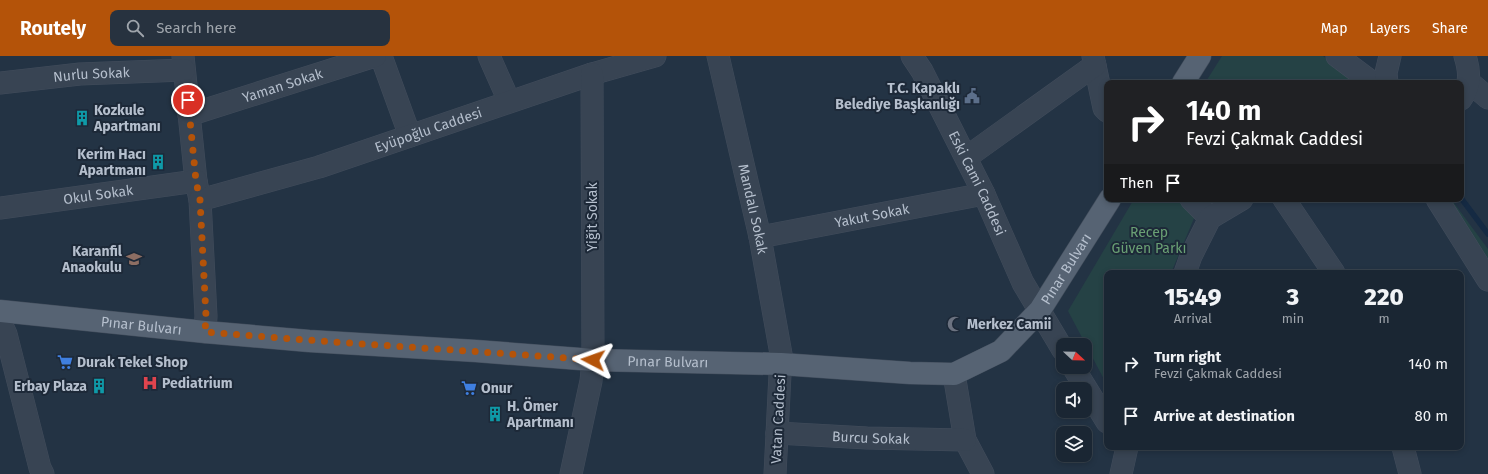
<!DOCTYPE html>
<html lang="en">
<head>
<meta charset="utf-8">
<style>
	body { margin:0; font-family:"Fira Sans",sans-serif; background:#27323f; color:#f1f3f6; height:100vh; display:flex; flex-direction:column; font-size:15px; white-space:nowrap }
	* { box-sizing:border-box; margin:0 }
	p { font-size:13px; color:#9fa5ac }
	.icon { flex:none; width:22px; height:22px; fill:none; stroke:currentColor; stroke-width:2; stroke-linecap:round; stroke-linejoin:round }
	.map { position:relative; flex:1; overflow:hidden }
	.details { position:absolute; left:1104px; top:214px; width:360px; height:180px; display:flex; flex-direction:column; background:#1a2633; border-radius:8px; box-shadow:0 2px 6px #0003,0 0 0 1px #38434e }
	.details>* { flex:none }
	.hud { position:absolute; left:1104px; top:24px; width:360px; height:122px; border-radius:8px; box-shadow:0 2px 6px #0003,0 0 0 1px #38434e; background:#202124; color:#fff; overflow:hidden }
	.needle { width:26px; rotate:112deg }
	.fabs { position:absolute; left:1056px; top:282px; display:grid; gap:8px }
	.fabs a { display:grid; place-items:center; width:36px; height:36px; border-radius:8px; background:#1a2633; box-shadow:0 2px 6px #0003,0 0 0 1px #38434e; font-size:20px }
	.pin { position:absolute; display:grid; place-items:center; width:34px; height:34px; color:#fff; margin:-17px; border:2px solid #fff; border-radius:50%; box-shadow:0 1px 4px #0007 }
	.me { position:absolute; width:44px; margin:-22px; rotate:274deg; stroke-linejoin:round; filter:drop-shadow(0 0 3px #0008) }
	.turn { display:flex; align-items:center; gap:14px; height:84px; padding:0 16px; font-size:18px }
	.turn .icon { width:52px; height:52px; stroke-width:2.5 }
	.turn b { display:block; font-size:28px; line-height:34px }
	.then { display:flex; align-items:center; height:38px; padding:0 16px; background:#0003; gap:8px; font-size:15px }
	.eta { display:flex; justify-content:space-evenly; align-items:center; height:68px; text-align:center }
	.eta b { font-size:24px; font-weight:800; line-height:28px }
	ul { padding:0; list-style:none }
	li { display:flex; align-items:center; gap:12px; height:52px; padding:0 16px }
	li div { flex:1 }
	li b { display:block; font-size:15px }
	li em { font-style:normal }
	header { display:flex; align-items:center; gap:24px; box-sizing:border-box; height:56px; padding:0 20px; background:#b45309; color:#fff }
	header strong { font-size:19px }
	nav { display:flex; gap:22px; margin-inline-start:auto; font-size:14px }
	.search { width:280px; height:36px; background:#27323f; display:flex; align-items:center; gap:10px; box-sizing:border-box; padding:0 14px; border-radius:8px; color:#9fa5ac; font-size:15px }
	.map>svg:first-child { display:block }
	.green { fill:#254245 }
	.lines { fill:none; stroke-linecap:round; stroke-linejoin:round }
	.stream { stroke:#152a43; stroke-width:5.5 }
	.minor-casing { stroke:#424d5c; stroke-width:23 }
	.major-casing { stroke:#424d5c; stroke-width:23 }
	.minor { stroke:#384453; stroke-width:22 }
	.major { stroke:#566373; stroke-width:22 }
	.route { stroke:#b45309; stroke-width:7; stroke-dasharray:0 12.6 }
	.labels { text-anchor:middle; stroke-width:4; stroke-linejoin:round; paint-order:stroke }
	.street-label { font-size:14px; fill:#b5bfcd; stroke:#1d2938 }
	.poi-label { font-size:14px; font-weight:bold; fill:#b5bfcd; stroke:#1d2938; text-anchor:start }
	.park-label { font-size:14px; fill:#6aa074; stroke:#1d2938 }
</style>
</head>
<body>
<header>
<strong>Routely</strong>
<div class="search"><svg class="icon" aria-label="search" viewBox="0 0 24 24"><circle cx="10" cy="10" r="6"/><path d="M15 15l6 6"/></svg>Search here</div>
<nav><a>Map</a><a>Layers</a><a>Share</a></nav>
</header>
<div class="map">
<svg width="1488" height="418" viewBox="0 0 1488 418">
	<rect width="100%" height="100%" fill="#233344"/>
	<!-- green -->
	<path class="green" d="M1222,0H1323L1342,14L1354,27H1205Z
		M1134,143H1178L1195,160L1171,217H1107V329L1068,255Z
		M1442,143H1451L1488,193V220Z"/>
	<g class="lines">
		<!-- stream -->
		<path class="stream" d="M1461,142L1488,178"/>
		<defs>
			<g id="minor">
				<path d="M183,0L196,125L200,144L206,260L205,276"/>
				<path d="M381,0L410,80"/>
				<path d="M489,0L509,45"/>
				<path id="s1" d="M718,0L760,181L781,298L775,418"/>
				<path id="s2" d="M912,0L922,15L984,138L1023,227L1063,294"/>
				<path d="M1093,0L1104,52L1107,55"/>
				<path d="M1337,0L1373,27"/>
				<path d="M1469,26L1488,42"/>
				<path id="s3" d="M0,27L80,18L184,14"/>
				<path d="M1387,27L1386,17L1390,0"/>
				<path d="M1461,43C1471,30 1470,15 1465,0"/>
				<path id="s4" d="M189,59L375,0"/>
				<path d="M967,101L1095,9"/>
				<path d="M1191,143L1210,162"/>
				<path d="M1284,143L1334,217"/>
				<path d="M1437,143L1488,224"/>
				<path id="s5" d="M200,144L319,111L592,18L655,0"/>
				<path id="s6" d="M0,152L196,125"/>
				<path id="s7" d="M760,181L984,138"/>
				<path d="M1185,217L1191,200L1210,162L1242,143"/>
				<path d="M0,265L6,278L40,412L43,418"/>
				<path d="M1073,311L1107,366"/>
				<path d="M954,318L965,384L983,418"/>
				<path id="s8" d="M777,377L867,382L965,384"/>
				<path d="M1403,391L1410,418"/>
				<path d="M571,418L591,325L593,304L592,18"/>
				<path d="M1121,418L1127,391"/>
			</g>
			<g id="major">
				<path d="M1183,27L1200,0"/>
				<path id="s9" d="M0,255L205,276L309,285L476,295L593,304L781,308L910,317L954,318L1001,295L1040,254L1110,143"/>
			</g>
		</defs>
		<!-- minor casing -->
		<use href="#minor" class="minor-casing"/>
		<!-- major casing -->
		<use href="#major" class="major-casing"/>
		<!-- minor -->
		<use href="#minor" class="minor"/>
		<!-- major -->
		<use href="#major" class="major"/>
	</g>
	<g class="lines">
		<!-- route -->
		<path class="route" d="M188,44L196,125L200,144L206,260L205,276C334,287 463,294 593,304"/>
	</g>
	<!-- icons -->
	<defs>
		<symbol id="civic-bare" viewBox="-9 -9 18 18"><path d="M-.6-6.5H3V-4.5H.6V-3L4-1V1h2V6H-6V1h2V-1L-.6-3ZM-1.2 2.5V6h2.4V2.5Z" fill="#5c6f8a" stroke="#1d2938" stroke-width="2.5" paint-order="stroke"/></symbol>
		<symbol id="building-bare" viewBox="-9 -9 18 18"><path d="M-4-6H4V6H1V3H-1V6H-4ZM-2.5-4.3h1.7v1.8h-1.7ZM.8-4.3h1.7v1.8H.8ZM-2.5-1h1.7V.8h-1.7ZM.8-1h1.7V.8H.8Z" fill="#0f9aa8" stroke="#1d2938" stroke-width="2.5" paint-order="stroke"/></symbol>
		<symbol id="school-bare" viewBox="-9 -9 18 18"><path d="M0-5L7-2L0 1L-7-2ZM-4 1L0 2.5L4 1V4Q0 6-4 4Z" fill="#8d6e63" stroke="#1d2938" stroke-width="2.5" paint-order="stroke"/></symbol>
		<symbol id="mosque-bare" viewBox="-9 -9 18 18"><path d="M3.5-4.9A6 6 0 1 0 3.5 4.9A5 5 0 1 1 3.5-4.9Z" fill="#6b7280" stroke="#1d2938" stroke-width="2.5" paint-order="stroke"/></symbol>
		<symbol id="supermarket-bare" viewBox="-9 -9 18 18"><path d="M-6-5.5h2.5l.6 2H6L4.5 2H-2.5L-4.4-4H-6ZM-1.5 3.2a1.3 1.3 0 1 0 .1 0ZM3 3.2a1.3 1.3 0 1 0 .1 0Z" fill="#3f7fe0" stroke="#1d2938" stroke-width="2.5" paint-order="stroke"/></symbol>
		<symbol id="hospital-bare" viewBox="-9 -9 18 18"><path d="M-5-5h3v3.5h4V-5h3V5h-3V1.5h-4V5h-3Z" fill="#e0444e" stroke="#1d2938" stroke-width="2.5" paint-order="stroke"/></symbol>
	</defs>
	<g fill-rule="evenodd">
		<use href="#civic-bare" x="961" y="29" width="22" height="22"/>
		<use href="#building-bare" x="71" y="51" width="22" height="22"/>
		<use href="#building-bare" x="147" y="95" width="22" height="22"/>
		<use href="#school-bare" x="123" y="192" width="22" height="22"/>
		<use href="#mosque-bare" x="944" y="257" width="22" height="22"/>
		<use href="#supermarket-bare" x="54" y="295" width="22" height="22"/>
		<use href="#hospital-bare" x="139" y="316" width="22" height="22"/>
		<use href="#building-bare" x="88" y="319" width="22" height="22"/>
		<use href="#supermarket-bare" x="458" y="321" width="22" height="22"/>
		<use href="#building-bare" x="484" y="347" width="22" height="22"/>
	</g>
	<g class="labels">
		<!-- street labels -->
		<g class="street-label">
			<text dy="5" stroke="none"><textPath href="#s3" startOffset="92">Nurlu Sokak</textPath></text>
			<text dy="5" stroke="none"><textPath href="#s4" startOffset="98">Yaman Sokak</textPath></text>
			<text dy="5" stroke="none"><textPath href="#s5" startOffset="239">Eyüpoğlu Caddesi</textPath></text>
			<text dy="5" stroke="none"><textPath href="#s2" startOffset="143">Eski Cami Caddesi</textPath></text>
			<text dy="5" stroke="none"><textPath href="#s6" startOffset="99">Okul Sokak</textPath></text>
			<text dy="5" stroke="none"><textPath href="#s1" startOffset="157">Mandalı Sokak</textPath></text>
			<text dy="5" stroke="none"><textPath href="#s7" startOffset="114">Yakut Sokak</textPath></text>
			<text transform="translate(592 161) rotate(-90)" y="5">Yiğit Sokak</text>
			<text dy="5" stroke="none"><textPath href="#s9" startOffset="1114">Pınar Bulvarı</textPath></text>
			<text dy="5" stroke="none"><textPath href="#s9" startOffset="142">Pınar Bulvarı</textPath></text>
			<text dy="5" stroke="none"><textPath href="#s9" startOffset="670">Pınar Bulvarı</textPath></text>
			<text transform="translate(778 363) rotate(-87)" y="5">Vatan Caddesi</text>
			<text dy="5" stroke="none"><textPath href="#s8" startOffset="94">Burcu Sokak</textPath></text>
		</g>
		<!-- poi labels -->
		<g class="poi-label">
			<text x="960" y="37" text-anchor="end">T.C. Kapaklı<tspan x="960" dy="16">Belediye Başkanlığı</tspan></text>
			<text x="94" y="59">Kozkule<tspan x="94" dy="16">Apartmanı</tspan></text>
			<text x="146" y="103" text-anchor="end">Kerim Hacı<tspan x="146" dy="16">Apartmanı</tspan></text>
			<text x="122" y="200" text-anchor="end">Karanfil<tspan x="122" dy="16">Anaokulu</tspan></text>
			<text x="967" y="273">Merkez Camii</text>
			<text x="77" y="311">Durak Tekel Shop</text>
			<text x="162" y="332">Pediatrium</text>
			<text x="87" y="335" text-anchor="end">Erbay Plaza</text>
			<text x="481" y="337">Onur</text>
			<text x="507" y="355">H. Ömer<tspan x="507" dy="16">Apartmanı</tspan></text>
		</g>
		<!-- park labels -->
		<g class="park-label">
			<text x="1149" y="181">Recep<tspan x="1149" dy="16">Güven Parkı</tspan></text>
		</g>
	</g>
</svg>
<div class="fabs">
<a><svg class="needle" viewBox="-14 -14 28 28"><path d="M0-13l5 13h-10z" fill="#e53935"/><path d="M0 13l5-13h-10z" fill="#9fa5ac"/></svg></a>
<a><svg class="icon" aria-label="sound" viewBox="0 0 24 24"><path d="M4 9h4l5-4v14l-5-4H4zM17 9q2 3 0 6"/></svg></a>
<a><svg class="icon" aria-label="layers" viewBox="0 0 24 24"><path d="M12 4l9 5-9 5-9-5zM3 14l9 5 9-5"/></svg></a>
</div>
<div class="pin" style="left:188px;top:44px;background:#d93025"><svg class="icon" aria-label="arrive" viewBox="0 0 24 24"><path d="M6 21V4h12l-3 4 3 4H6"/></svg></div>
<svg class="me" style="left:593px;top:304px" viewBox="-20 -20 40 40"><path d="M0-17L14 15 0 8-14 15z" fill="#b45309" stroke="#fff" stroke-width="4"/></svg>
<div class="hud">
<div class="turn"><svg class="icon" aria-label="right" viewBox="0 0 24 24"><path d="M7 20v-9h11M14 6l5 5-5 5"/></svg><div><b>140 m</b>Fevzi Çakmak Caddesi</div></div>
<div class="then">Then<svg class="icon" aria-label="arrive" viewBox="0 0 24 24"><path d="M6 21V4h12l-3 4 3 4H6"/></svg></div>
</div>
<section class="details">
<div class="eta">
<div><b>15:49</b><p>Arrival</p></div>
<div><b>3</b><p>min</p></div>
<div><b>220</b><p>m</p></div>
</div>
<ul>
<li><svg class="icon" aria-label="right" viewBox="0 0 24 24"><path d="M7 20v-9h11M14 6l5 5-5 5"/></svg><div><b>Turn right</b><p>Fevzi Çakmak Caddesi</p></div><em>140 m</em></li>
<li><svg class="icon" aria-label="arrive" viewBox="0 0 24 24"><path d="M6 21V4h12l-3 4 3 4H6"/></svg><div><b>Arrive at destination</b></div><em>80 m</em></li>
</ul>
</section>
</div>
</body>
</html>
